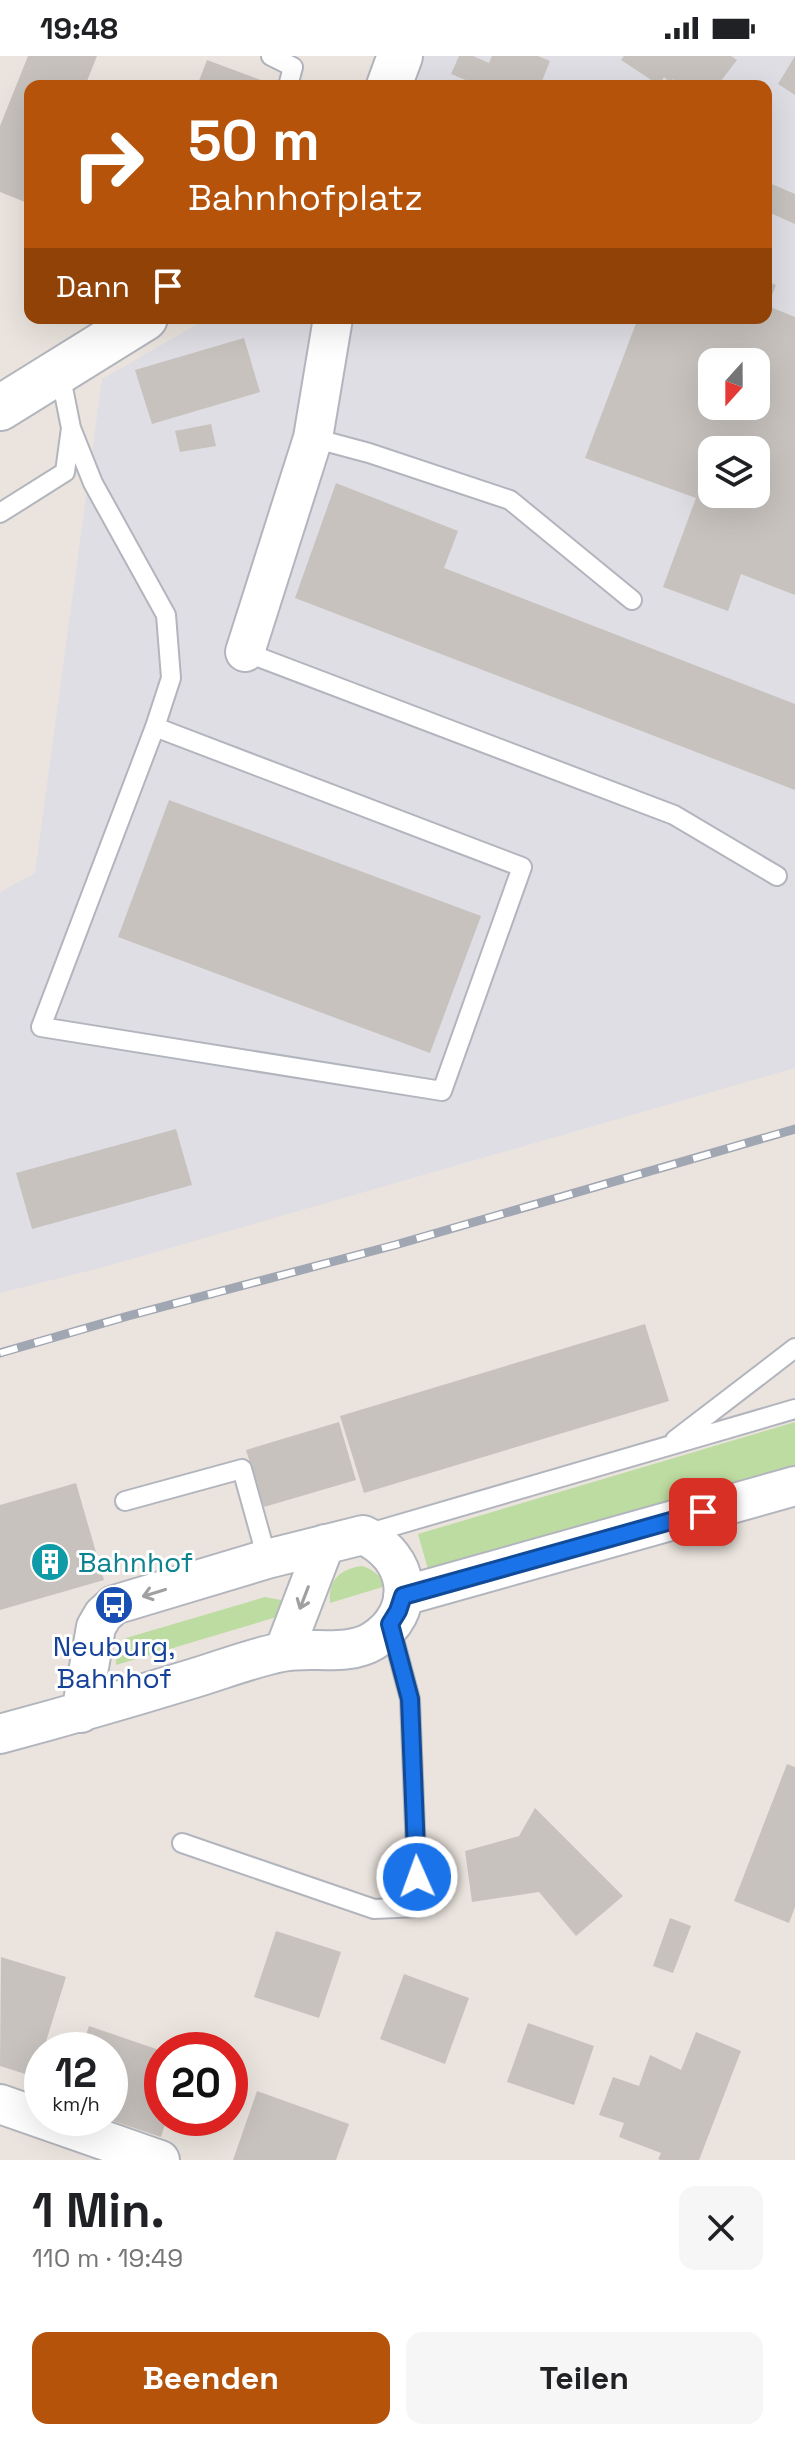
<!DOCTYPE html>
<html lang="de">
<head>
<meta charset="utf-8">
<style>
	body { margin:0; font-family:"Space Grotesk",sans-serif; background:#f6f6f6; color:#202124; height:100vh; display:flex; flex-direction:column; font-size:30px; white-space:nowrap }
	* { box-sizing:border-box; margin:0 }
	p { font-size:26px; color:#757577 }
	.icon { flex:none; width:44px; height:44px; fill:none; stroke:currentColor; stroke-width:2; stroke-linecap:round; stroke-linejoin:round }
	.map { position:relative; height:2104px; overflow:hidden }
	.sheet { display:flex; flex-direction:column; background:#fff; flex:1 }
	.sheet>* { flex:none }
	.top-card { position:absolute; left:24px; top:24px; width:748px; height:244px; border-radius:16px; box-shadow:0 8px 32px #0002; background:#b45309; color:#fff; overflow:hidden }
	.needle { width:52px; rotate:201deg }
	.fabs { position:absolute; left:698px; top:292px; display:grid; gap:16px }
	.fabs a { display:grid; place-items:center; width:72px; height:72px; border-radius:16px; background:#fff; box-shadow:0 8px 32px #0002; font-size:40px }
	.speed { position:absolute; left:24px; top:1976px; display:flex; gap:16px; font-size:40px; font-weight:700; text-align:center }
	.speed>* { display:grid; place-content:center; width:104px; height:104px; border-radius:50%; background:#fff; box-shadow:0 8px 32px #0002; line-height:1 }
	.speed small { font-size:20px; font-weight:400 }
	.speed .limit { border:12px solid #d22; background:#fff; color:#111 }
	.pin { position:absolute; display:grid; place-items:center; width:68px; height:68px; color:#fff; margin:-34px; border-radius:16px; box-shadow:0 4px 12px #0006 }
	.me { position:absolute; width:88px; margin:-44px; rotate:358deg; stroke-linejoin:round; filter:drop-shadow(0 0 6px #0008) }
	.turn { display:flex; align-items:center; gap:28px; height:168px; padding:0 32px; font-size:36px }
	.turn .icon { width:104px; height:104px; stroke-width:2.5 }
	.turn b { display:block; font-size:56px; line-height:68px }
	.then { display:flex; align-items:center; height:76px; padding:0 32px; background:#0003; gap:16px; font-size:30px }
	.round { display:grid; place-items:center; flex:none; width:84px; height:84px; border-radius:16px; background:#f6f6f6 }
	.overview { display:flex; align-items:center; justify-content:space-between; height:136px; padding:0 32px }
	h1 { font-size:48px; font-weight:800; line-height:60px }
	.primary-button { display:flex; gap:16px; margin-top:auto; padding:16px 32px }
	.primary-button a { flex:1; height:92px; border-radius:16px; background:#b45309; color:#fff; font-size:32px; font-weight:800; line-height:92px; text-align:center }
	.primary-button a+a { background:#f6f6f6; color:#202124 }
	.status { display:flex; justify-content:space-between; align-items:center; height:56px; padding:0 40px; background:#fff; direction:ltr }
	.status svg { height:22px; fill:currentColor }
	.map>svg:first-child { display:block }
	.industrial { fill:#dfdee4; fill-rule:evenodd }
	.green { fill:#bddca1 }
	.building { fill:#c7c2bd; fill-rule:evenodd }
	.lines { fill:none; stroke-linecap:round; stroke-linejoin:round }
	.lane-casing { stroke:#b2b5bd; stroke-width:22 }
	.street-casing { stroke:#b2b5bd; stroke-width:42 }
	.secondary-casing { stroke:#b2b5bd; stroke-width:48 }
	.lane { stroke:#fff; stroke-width:18 }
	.street { stroke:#fff; stroke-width:38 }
	.secondary { stroke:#fff; stroke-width:44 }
	.rail-casing { stroke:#a1a6b3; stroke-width:9 }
	.rail { stroke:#fff; stroke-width:6; stroke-dasharray:18; stroke-linecap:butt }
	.oneway { stroke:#a0a0a0 }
	.route-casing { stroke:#114b97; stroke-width:20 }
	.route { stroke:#1a73e8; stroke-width:14 }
	.labels { text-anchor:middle; stroke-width:6; stroke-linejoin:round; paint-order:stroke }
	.culture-label { font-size:28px; fill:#0d838f; stroke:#fff; text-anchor:start }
	.transit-label { font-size:28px; fill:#164399; stroke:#fff }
</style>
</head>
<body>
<div class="status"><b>19:48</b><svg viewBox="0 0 49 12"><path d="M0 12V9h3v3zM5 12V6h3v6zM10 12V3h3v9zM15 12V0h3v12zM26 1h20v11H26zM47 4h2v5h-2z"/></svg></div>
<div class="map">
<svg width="795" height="2104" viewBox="0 0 795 2104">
	<rect width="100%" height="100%" fill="#ebe4de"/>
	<!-- industrial -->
	<path class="industrial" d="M424,0H795V1012L104,1211L0,1237V836L35,817L102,323L208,262H766V30H416ZM712,306H756V350H712ZM712,394H756V438H712Z"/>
	<!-- green -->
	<path class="green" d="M795,1366V1411L430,1520L418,1478Z
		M362,1510C374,1514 380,1519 386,1530L330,1547C328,1524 340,1513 362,1510Z
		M265,1541L281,1544L290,1557L116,1609V1593L126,1582Z"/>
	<!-- building -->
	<path class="building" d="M28,0H97L85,30H30V148L0,136V70Z
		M459,0H473L489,7L492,0H538L550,5L540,30H480L451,18Z
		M624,0H731L737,4L717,30H683L673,23L671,27L664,21L659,29L621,4Z
		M795,0V39L778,28Z
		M207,4L269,27L268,30H197Z
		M767,126L795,138V168L766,155Z
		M766,225L776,229L768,250L795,261V539L741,518L728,555L663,531L696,442L585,402L638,262H766ZM712,306H756V350H712ZM712,394H756V438H712Z
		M244,282L260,336L152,368L135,314Z
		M211,368L216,390L180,396L175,375Z
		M336,427L458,475L444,512L795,648V734L295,542Z
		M169,744L481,860L430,997L118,881Z
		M176,1073L192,1129L32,1173L16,1117Z
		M645,1268L669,1345L364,1437L340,1360Z
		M339,1366L356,1424L264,1451L246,1394Z
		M76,1427L104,1524L0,1554V1449Z
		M787,1708L795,1711V1851L789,1867L734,1845Z
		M535,1752L623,1840L576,1880L539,1836L472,1846L465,1795L519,1780Z
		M670,1862L691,1870L673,1917L653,1910Z
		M276,1875L341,1896L319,1962L254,1941Z
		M1,1901L66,1921L35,2021L0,2010Z
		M404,1918L469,1942L445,2008L380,1983Z
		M528,1967L594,1990L574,2049L507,2026Z
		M89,1970L162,1995V2062H167L161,2081L110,2064V1994H81Z
		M696,1976L741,1995L699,2104H661L658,2103L661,2097L619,2081L624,2067L599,2059L613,2021L639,2030L650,1999L681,2014Z
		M257,2035L349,2068L336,2104H233Z"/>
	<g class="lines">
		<defs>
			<path id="lane" d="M271,0L293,11L288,30
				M71,372L93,427L166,559L171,622L155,671L41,971L442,1035L522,811L155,671
				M313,382L369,397L510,444L632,544
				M0,457L65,416L71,372L60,317
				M245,596L674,759L777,820
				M675,1384L795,1292
				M125,1445L242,1413L267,1503
				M366,1478L795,1353
				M182,1787L374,1853L418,1851L410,1643L390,1568"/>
			<path id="street" d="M245,596L313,382L333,262
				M403,1540L795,1430
				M284,1595L325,1488
				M0,1678C63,1661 126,1643 188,1624C219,1615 251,1602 282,1596C311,1590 347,1601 373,1585C419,1556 411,1500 363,1479L267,1503L114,1549L103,1559L96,1571L81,1657
				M0,2048L160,2104"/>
			<path id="secondary" d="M389,30L400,0
				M0,352L145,262"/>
		</defs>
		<!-- lane casing -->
		<use href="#lane" class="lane-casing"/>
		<!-- street casing -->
		<use href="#street" class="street-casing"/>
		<!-- secondary casing -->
		<use href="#secondary" class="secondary-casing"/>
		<!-- lane -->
		<use href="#lane" class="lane"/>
		<!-- street -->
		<use href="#street" class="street"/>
		<!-- secondary -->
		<use href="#secondary" class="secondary"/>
		<defs>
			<path id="rail" d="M0,1297L128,1260L395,1189L795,1073"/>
		</defs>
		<!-- rail casing -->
		<use href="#rail" class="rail-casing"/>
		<!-- rail -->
		<use href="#rail" class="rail"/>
	</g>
	<!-- one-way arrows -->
	<defs><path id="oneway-shaft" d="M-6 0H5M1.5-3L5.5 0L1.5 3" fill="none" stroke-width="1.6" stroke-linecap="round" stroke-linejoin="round" transform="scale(2)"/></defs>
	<g class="oneway">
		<use href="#oneway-shaft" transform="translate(154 1537) rotate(163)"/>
		<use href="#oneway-shaft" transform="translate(304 1542) rotate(111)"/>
	</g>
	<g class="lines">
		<defs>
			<path id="route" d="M417,1821L410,1643L390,1568L398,1555L403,1540L703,1456"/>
		</defs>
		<!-- route casing -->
		<use href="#route" class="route-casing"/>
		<!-- route -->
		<use href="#route" class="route"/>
	</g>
	<!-- icons -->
	<defs>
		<symbol id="building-disc" viewBox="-11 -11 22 22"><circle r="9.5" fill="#0f9aa8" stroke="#fff"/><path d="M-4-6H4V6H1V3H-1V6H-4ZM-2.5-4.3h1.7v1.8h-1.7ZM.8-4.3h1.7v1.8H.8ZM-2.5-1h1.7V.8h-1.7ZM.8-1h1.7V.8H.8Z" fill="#fff"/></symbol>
		<symbol id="bus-disc" viewBox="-11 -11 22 22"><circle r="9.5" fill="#1a4fb4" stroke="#fff"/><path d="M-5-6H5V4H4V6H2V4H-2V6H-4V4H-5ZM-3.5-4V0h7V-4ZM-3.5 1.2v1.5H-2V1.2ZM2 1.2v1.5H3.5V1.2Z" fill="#fff"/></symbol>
	</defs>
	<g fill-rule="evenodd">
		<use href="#building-disc" x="28" y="1484" width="44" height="44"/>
		<use href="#bus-disc" x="92" y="1527" width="44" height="44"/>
	</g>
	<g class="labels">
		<!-- culture labels -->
		<g class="culture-label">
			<text x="78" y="1516">Bahnhof</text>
		</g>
		<!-- transit labels -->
		<g class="transit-label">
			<text x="114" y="1600">Neuburg,<tspan x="114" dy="32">Bahnhof</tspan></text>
		</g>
	</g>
</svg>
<div class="fabs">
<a><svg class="needle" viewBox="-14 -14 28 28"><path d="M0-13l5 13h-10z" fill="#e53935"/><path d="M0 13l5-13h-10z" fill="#757577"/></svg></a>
<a><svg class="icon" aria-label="layers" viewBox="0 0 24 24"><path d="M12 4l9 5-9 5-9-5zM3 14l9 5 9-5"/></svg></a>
</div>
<div class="speed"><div>12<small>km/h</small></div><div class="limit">20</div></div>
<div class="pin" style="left:703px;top:1456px;background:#d93025"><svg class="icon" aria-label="arrive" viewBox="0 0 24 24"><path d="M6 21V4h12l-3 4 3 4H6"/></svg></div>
<svg class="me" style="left:417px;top:1821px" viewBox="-20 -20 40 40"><circle r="17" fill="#1a73e8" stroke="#fff" stroke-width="3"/><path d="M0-11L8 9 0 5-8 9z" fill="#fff"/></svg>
<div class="top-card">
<div class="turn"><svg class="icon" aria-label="right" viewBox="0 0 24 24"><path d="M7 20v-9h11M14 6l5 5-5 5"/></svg><div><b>50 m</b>Bahnhofplatz</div></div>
<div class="then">Dann<svg class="icon" aria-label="arrive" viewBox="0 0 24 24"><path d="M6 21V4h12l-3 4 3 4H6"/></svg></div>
</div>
</div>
<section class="sheet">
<div class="overview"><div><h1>1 Min.</h1><p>110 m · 19:49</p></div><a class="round"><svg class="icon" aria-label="close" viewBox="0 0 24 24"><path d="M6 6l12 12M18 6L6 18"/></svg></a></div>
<div class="primary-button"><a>Beenden</a><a>Teilen</a></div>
</section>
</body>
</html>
